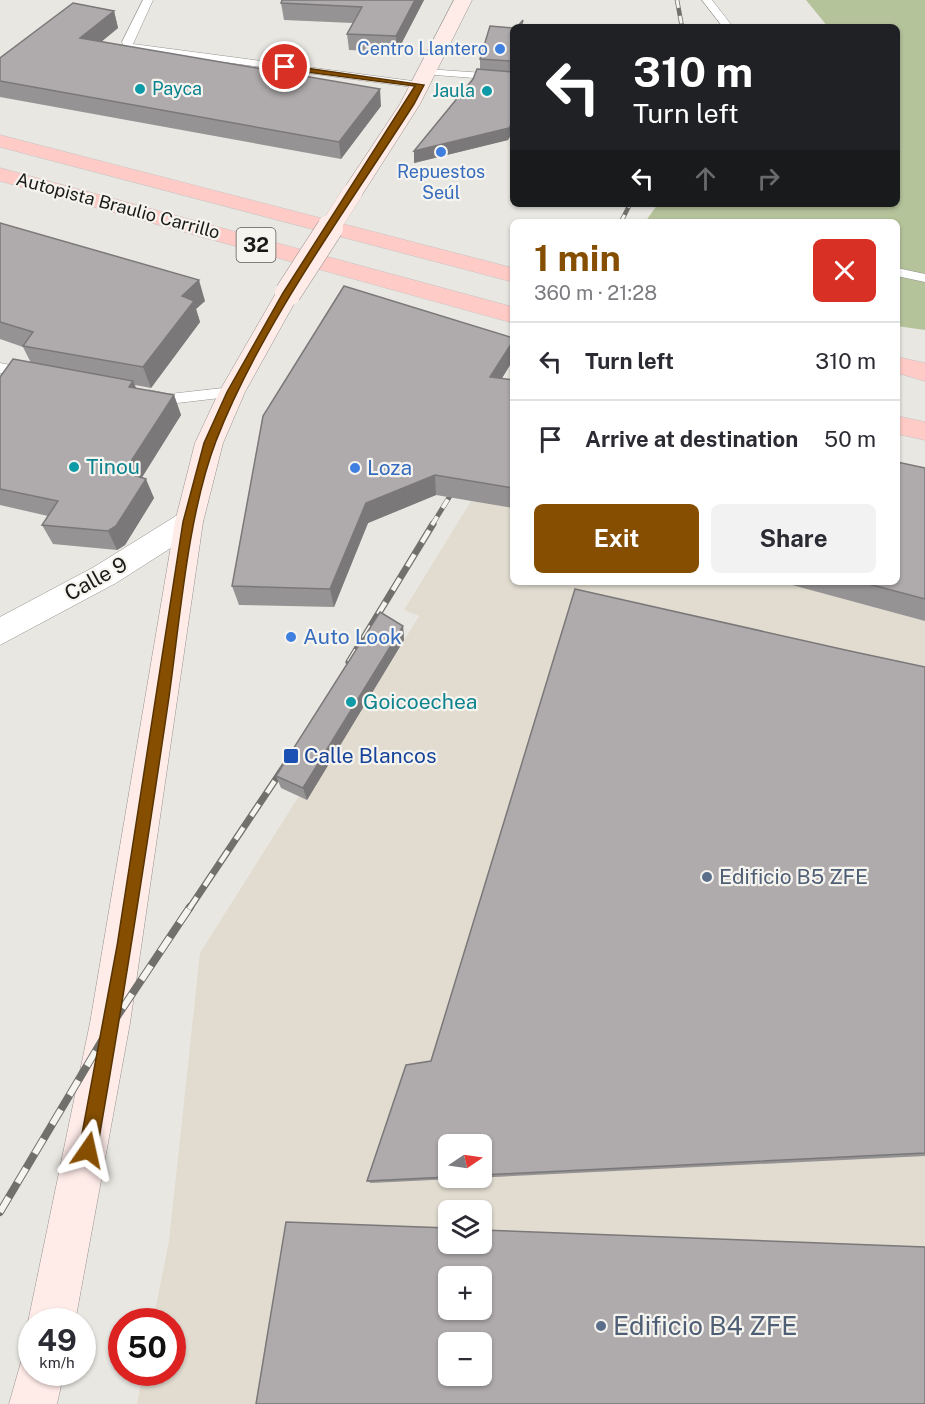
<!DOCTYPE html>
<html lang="en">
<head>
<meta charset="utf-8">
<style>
	body { margin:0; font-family:"Public Sans",sans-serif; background:#f2f2f3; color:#2b2b33; height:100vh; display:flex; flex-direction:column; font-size:22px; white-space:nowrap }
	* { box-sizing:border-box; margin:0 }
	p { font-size:20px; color:#7c7c81 }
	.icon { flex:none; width:33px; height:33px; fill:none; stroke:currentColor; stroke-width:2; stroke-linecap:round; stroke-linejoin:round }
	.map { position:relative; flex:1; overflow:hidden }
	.drawer { position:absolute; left:510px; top:219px; width:390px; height:366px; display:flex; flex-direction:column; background:#fff; border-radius:9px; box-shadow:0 2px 4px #0004 }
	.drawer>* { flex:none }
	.guide { position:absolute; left:510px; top:24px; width:390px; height:183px; border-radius:9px; box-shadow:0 2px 4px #0004; background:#202124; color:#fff; overflow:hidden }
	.needle { width:39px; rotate:77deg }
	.fabs { position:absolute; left:438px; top:1134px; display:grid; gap:12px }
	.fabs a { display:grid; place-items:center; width:54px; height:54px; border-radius:9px; background:#fff; box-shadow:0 2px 4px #0004; font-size:30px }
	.speed { position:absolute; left:18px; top:1308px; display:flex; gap:12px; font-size:30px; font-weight:700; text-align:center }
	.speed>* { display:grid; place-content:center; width:78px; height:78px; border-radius:50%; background:#fff; box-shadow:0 2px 4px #0004; line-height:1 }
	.speed small { font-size:15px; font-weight:400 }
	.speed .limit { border:9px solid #d22; background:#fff; color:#111 }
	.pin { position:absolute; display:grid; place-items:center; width:51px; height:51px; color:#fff; margin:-26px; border:3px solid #fff; border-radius:50%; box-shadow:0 2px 6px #0007 }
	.me { position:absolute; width:66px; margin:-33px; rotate:11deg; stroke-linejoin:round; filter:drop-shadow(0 0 4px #0008) }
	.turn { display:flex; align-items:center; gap:21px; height:126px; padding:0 24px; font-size:27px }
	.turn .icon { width:78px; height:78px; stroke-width:2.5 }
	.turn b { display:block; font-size:42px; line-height:51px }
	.lanes { display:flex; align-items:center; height:57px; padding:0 24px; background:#0003; justify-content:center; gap:30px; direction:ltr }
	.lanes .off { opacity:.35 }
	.round { display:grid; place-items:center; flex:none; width:63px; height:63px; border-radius:9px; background:#f2f2f3 }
	.overview { display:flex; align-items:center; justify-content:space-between; height:102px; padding:0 24px }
	h1 { font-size:36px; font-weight:700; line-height:45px; color:#864e00 }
	.cta { display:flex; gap:12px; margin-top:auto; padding:12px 24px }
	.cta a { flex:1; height:69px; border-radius:9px; background:#864e00; color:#fff; font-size:24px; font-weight:700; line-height:69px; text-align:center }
	.cta a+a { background:#f2f2f3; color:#2b2b33 }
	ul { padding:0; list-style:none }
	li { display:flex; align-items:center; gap:18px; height:78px; padding:0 24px; border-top:2px solid #e1e1e2 }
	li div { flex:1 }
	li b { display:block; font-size:22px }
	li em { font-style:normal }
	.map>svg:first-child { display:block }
	.built { fill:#e2dcd0; fill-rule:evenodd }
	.green { fill:#b5c39b }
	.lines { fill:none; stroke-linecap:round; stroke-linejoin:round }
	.service-casing { stroke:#95928e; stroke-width:1 }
	.minor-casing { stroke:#95928e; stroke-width:1 }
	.secondary-casing { stroke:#95928e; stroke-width:1 }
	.trunk-casing { stroke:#c4c3c3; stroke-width:1 }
	.service { fill:#fff; fill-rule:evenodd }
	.minor { fill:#fff; fill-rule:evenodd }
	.secondary { fill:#ffece9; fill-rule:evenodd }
	.trunk { fill:#ffcbc6; fill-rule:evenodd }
	.rail-far3-casing { stroke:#72706d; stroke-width:4.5 }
	.rail-far2-casing { stroke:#72706d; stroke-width:5 }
	.rail-far1-casing { stroke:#72706d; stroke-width:7 }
	.rail-casing { stroke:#72706d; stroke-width:8 }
	.rail-far3 { stroke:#f6f4ef; stroke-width:3; stroke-dasharray:8; stroke-linecap:butt }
	.rail-far2 { stroke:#f6f4ef; stroke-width:4; stroke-dasharray:10; stroke-linecap:butt }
	.rail-far1 { stroke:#f6f4ef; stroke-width:4.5; stroke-dasharray:14; stroke-linecap:butt }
	.rail { stroke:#f6f4ef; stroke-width:6; stroke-dasharray:17; stroke-linecap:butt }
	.secondary-bridge-far1-casing { stroke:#95928e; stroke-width:20; stroke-linecap:butt }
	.secondary-bridge-casing { stroke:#95928e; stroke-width:27; stroke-linecap:butt }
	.secondary-bridge-far1 { stroke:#ffece9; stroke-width:20 }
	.secondary-bridge { stroke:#ffece9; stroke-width:26 }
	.wall { fill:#969395; fill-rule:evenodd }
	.shaded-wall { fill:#7a7879 }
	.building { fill:#afabad; stroke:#7a7879; stroke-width:1.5; fill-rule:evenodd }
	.route { fill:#864e00; stroke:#573300; stroke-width:1.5 }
	.shop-dot { fill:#3f7fe0; stroke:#f6f4ef; stroke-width:2 }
	.culture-dot { fill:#0f9aa8; stroke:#f6f4ef; stroke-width:2 }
	.transit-dot { fill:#1a4fb4; stroke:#f6f4ef; stroke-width:2 }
	.service-dot { fill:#5c6f8a; stroke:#f6f4ef; stroke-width:2 }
	.labels { text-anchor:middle; stroke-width:4.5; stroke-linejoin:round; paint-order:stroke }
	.far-shop-label { font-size:18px; fill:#366cbe; stroke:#f6f4ef; text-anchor:end }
	.far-culture-label { font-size:18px; fill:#0d838f; stroke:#f6f4ef; text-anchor:start }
	.far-street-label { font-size:18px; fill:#1b1a18; stroke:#f6f4ef }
	.shield { fill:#f6f4ef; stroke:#5d5b58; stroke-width:1.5 }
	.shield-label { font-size:20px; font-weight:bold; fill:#1b1a18 }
	.culture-label { font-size:21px; fill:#0d838f; stroke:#f6f4ef; text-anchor:start }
	.shop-label { font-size:21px; fill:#366cbe; stroke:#f6f4ef; text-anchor:start }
	.street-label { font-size:21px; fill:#1b1a18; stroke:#f6f4ef }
	.transit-label { font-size:21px; fill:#164399; stroke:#f6f4ef; text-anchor:start }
	.service-label { font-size:21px; fill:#4e5e75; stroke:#f6f4ef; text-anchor:start }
	.near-service-label { font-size:26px; fill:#4e5e75; stroke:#f6f4ef; text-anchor:start }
</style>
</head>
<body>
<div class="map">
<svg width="925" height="1404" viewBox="0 0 925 1404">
	<rect width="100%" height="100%" fill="#e9e7e2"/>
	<!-- built -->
	<path class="built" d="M513,433V582H897L925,471V1404H137L143,1373L172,1372V1322L153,1321L169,1241L200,953L299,796L307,799L419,616L404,610ZM448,1144H482V1178H448ZM448,1210H482V1244H448ZM448,1276H482V1310H448ZM448,1342H482V1376H448Z"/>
	<!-- green -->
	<path class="green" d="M806,0H925V330L897,326V222H645L658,204H897V27H828Z"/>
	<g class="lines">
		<defs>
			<path id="service" d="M143,0H153L133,44L420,82L426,85L420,88L125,49L122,42Z
				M702,0H712L733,27H723Z
				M426,69L513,75V81L422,74V70Z
				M897,268L925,274V282L897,276Z
				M0,363L36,370L39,374L31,379L0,373Z
				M232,387L237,388L240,392L237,396L169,404L144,399L141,395L149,390L169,394Z"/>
			<path id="minor" d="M189,511L199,514L203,522L199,530L116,583L0,645V617L94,567L179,514Z"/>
			<path id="secondary" d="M454,0H472L420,104L360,198H344L341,193L400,104Z
				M288,286L296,288L300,293L245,392L223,443L203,522L130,1023L75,1322H32V1331L28,1322L90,1023L175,522L195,443L219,392L276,293L280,288Z
				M32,1352V1372H64L57,1404H9L23,1355Z"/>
			<path id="trunk" d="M0,135L513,268V282L0,147Z
				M0,168L513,307V323L0,181Z
				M897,357L925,363V381L897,373Z
				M897,416L925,422V440L897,434Z"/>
		</defs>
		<!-- service casing -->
		<use href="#service" class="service-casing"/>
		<!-- minor casing -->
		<use href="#minor" class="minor-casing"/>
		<!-- secondary casing -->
		<use href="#secondary" class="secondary-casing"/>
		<!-- trunk casing -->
		<use href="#trunk" class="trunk-casing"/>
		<!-- service -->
		<use href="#service" class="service"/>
		<!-- minor -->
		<use href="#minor" class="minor"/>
		<!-- secondary -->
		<use href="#secondary" class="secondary"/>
		<!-- trunk -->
		<use href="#trunk" class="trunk"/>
		<defs>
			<path id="rail-far3" d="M677,0L682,27
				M621,222L630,204"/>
			<path id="rail-far2" d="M432,525L458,483"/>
			<path id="rail-far1" d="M349,662L433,524
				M189,909L286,764"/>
			<path id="rail" d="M0,1212L110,1027L190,907"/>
		</defs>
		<!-- rail-far3 casing -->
		<use href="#rail-far3" class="rail-far3-casing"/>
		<!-- rail-far2 casing -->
		<use href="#rail-far2" class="rail-far2-casing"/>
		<!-- rail-far1 casing -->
		<use href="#rail-far1" class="rail-far1-casing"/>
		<!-- rail casing -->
		<use href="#rail" class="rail-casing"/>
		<!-- rail-far3 -->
		<use href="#rail-far3" class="rail-far3"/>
		<!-- rail-far2 -->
		<use href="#rail-far2" class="rail-far2"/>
		<!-- rail-far1 -->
		<use href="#rail-far1" class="rail-far1"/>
		<!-- rail -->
		<use href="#rail" class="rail"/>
		<defs>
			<path id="secondary-bridge-far1" d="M329,229L352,193"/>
			<path id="secondary-bridge" d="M288,293L330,228"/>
		</defs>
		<!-- secondary-bridge-far1 casing -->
		<use href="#secondary-bridge-far1" class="secondary-bridge-far1-casing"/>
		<!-- secondary-bridge casing -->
		<use href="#secondary-bridge" class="secondary-bridge-casing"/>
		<!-- secondary-bridge-far1 -->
		<use href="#secondary-bridge-far1" class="secondary-bridge-far1"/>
		<!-- secondary-bridge -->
		<use href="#secondary-bridge" class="secondary-bridge"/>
	</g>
	<!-- wall -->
	<path class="wall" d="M424,0L397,52L349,50L347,34L353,23L284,20L281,3Z
		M114,11L118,28L101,42L381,106L341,159L0,97V58Z
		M513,28L508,140L414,163V151L473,79L480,69V59Z
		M0,223L205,301L196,309L200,322L151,388L135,385L136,388L174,395L181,415L141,477L154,498L125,545L117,550L53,544L42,525L48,516L0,505V377L31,363L23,347L0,339Z
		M513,360L502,378L513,380V508L436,495L368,523L334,607L239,605L232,586Z
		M925,468V621L781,582H897Z
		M403,626L404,640L307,800L281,788L276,776Z
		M850,651L925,667V1156L371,1183L367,1181L431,1061ZM448,1144H482V1178H448Z"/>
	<!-- shaded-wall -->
	<path class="shaded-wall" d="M415,0H424L397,52L396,36Z
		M114,11L118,28L85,55L80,38Z
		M513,55V65L511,73V61Z
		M380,89L381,106L341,159L339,142Z
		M513,121V132L508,140L414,163V151Z
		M199,280L205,301L196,309L200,322L151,388L143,367L182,296Z
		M513,341V360L490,398V377Z
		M133,381L141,401L129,387Z
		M174,395L181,415L133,492L124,472Z
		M435,475L436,495L368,523L334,607L330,589L366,503Z
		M146,479L154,498L125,545L117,550L108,531Z
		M403,626L404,640L307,800L303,788Z"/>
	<!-- building -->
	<path class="building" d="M282,0H415L396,36L347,34L362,7L281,3Z
		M73,3L114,11L80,38L380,89L339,142L0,81V58Z
		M523,20L521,27H517Z
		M490,26L513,28V55L511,61L480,59Z
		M477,69L513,72V121L509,128L414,151L473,79Z
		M0,223L199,280L182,296L194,301L143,367L23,346L33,332L0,322Z
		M344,286L513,338V341L490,377L513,380V488L435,475L366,503L330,589L232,586L263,416Z
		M13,359L133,381L129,387L174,395L124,472L146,479L116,526L108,531L42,525L58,501L0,489V377Z
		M897,462L925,468V599L861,582H897Z
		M575,589L850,651L925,667V1153L482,1175V1144H448V1177L367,1181L406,1065L431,1061Z
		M380,612L403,626L303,788L276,776Z
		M286,1222L448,1228V1244H482V1230L925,1247V1404H256ZM448,1276H482V1310H448ZM448,1342H482V1376H448Z"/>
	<!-- route -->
	<path class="route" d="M285,65L424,85L414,104C347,209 261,325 216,441C187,517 180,622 168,704C146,853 123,1002 97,1150L95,1156L88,1159L82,1156L79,1150L117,946L183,522L204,443L227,392L283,293L415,86L283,69Z"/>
	<!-- markers -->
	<g class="shop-dot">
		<circle cx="500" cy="49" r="6"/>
		<circle cx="441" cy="152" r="6"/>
		<circle cx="355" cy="468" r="6"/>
		<circle cx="291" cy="637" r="6"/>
	</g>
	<g class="culture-dot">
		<circle cx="140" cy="89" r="6"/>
		<circle cx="487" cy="91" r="6"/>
		<circle cx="74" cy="467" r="6"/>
		<circle cx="351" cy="702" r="6"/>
	</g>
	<rect class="transit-dot" x="283" y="748" width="16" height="16" rx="3"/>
	<g class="service-dot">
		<circle cx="707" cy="877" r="6"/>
		<circle cx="601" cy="1326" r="6"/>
	</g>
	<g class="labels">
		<!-- far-shop labels -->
		<g class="far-shop-label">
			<text x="488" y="55">Centro Llantero</text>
			<text x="441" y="178" text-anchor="middle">Repuestos<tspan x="441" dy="21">Seúl</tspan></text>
		</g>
		<!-- far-culture labels -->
		<g class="far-culture-label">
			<text x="152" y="95">Payca</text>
			<text x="475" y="97" text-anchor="end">Jaula</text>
		</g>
		<!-- far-street labels -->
		<g class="far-street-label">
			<text transform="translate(118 206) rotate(15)" y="6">Autopista Braulio Carrillo</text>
		</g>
		<!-- shield labels -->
		<rect class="shield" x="236.5" y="228" width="39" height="34" rx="4.5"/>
		<g class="shield-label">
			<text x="256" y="252">32</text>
		</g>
		<!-- culture labels -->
		<g class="culture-label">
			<text x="86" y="474">Tinou</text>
			<text x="363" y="709">Goicoechea</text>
		</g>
		<!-- shop labels -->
		<g class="shop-label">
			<text x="367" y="475">Loza</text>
			<text x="303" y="644">Auto Look</text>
		</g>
		<!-- street labels -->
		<g class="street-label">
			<text transform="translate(96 579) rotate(-29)" y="7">Calle 9</text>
		</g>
		<!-- transit labels -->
		<g class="transit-label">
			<text x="304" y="763">Calle Blancos</text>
		</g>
		<!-- service labels -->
		<g class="service-label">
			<text x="719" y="884">Edificio B5 ZFE</text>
		</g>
		<!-- near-service labels -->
		<g class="near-service-label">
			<text x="613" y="1335">Edificio B4 ZFE</text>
		</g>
	</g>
</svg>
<div class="fabs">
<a><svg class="needle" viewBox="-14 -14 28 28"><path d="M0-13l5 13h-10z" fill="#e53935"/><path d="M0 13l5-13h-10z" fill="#7c7c81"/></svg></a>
<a><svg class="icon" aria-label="layers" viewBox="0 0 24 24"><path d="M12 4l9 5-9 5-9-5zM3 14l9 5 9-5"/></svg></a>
<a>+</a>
<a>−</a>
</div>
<div class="speed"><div>49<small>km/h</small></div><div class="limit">50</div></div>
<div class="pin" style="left:285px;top:67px;background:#d93025"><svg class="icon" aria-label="arrive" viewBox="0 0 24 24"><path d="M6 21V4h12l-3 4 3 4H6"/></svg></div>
<svg class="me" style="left:88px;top:1150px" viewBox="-20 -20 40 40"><path d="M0-17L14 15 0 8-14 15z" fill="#864e00" stroke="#fff" stroke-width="4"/></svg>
<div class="guide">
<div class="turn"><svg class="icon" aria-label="left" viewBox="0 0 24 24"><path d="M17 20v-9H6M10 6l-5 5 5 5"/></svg><div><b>310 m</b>Turn left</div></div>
<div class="lanes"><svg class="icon" aria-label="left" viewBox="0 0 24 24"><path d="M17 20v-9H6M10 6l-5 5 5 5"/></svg><svg class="icon off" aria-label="ahead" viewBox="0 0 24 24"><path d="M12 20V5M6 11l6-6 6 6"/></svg><svg class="icon off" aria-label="right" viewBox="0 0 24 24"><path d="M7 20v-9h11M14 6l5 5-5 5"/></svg></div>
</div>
<section class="drawer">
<div class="overview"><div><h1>1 min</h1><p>360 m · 21:28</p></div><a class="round" style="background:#d93025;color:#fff"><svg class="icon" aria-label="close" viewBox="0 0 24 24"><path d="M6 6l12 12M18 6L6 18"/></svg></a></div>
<ul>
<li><svg class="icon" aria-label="left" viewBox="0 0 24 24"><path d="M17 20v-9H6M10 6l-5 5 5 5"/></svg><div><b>Turn left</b></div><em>310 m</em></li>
<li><svg class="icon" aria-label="arrive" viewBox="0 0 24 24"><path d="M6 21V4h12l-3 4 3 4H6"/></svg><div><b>Arrive at destination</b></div><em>50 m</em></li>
</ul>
<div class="cta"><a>Exit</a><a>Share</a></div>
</section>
</div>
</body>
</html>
